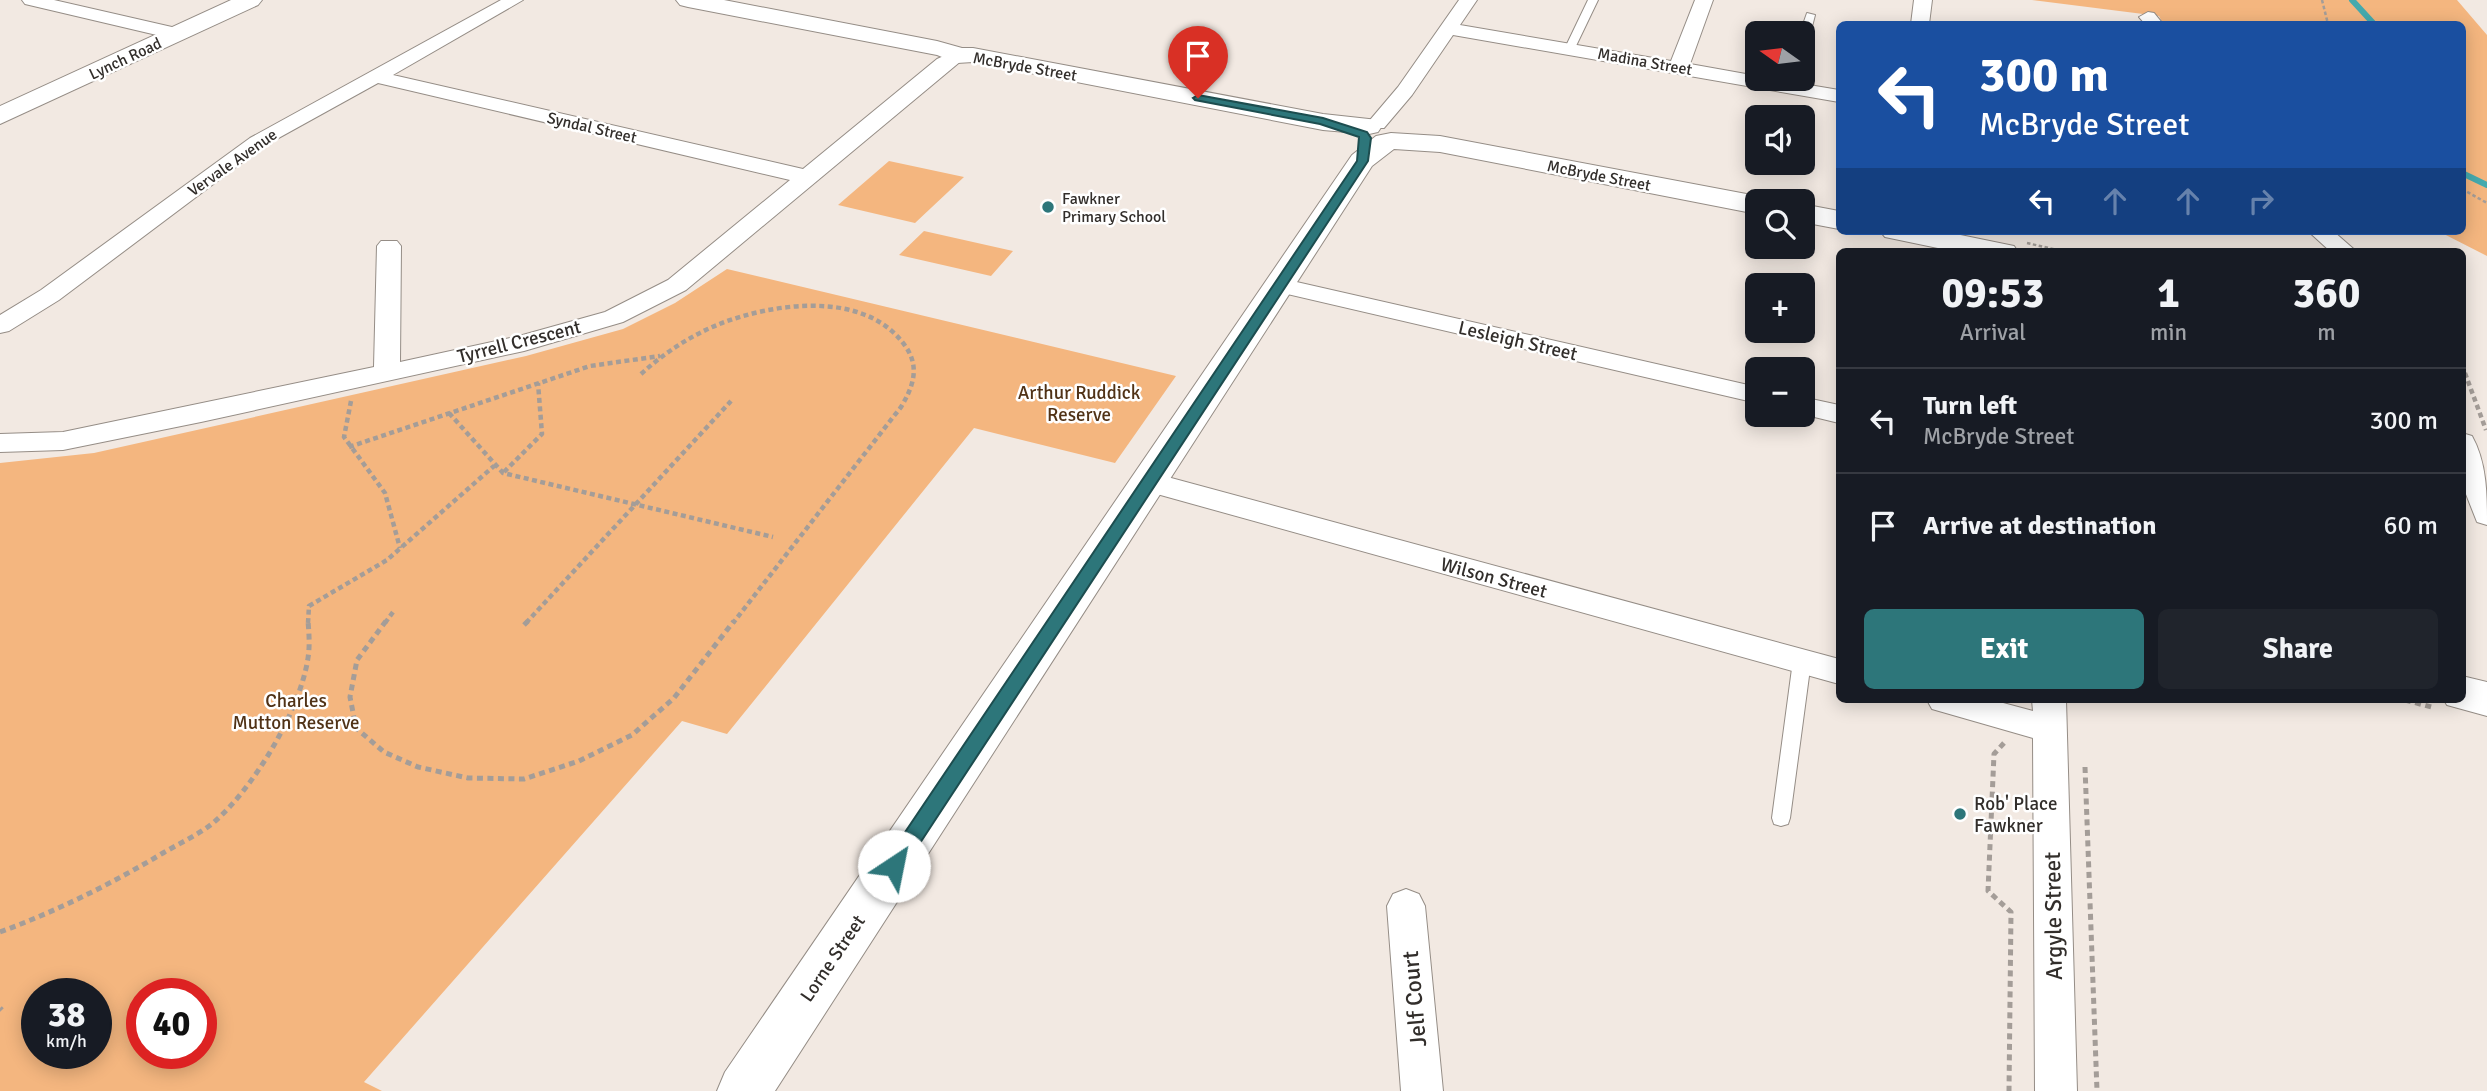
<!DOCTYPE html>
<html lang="en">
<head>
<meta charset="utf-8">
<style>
	body { margin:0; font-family:Signika,sans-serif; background:#20242c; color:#f1f3f6; height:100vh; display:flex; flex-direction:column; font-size:26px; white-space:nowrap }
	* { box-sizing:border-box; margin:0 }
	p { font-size:23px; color:#9ea1a6 }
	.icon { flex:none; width:38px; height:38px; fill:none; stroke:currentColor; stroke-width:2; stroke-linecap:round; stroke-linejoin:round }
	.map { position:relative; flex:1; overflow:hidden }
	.side { position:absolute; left:1836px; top:248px; width:630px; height:455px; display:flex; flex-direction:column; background:#171b24; border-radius:10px; box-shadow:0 4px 18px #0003 }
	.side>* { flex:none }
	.banner { position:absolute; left:1836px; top:21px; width:630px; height:214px; border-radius:10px; box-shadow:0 4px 18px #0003; background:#1a4fa0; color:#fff; overflow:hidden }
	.needle { width:46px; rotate:284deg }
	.buttons { position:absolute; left:1745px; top:21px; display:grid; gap:14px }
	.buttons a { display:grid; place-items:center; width:70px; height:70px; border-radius:10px; background:#171b24; box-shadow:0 4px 18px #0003; font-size:35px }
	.speed { position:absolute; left:21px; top:978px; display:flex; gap:14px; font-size:35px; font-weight:700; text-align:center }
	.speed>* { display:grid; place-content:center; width:91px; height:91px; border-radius:50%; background:#171b24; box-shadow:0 4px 18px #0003; line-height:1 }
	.speed small { font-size:18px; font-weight:400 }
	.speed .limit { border:10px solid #d22; background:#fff; color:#111 }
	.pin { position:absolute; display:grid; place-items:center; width:60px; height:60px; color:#fff; margin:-72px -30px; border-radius:50% 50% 50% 0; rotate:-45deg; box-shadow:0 0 7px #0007 }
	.pin .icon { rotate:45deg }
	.me { position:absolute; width:77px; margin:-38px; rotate:34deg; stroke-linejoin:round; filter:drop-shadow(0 0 5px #0008) }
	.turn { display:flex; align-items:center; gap:24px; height:147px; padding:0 28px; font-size:32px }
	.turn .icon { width:91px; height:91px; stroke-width:2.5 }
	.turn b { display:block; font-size:49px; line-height:60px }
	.lanes { display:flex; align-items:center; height:66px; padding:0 28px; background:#0003; justify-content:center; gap:35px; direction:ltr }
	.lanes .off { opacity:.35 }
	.eta { display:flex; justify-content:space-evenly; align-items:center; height:119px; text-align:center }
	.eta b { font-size:42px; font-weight:700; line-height:49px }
	.action { display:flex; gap:14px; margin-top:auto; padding:14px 28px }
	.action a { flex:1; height:80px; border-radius:10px; background:#2d767a; color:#fff; font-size:28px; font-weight:700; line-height:80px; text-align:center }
	.action a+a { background:#20242c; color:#f1f3f6 }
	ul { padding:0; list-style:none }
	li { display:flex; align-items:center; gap:21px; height:105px; padding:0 28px; border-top:2px solid #363941 }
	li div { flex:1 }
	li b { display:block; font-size:26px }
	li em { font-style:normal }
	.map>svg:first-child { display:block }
	.green { fill:#f4b67f; fill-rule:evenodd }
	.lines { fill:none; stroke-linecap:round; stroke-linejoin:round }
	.stream { stroke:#45aaae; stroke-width:6 }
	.lane-casing { stroke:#958d86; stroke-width:2 }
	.street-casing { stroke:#958d86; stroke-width:2 }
	.secondary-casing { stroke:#958d86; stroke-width:2 }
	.path-far2 { stroke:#a49d98; stroke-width:2.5; stroke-dasharray:3.5 2.5; stroke-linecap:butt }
	.path-far1 { stroke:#a49d98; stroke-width:4.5; stroke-dasharray:5 3.5; stroke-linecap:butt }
	.path { stroke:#a49d98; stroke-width:5; stroke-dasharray:6 4.5; stroke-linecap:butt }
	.lane { fill:#fff; fill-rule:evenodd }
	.street { fill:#fff; fill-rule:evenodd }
	.secondary { fill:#fff; fill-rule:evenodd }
	.route { fill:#2d767a; stroke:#1d4d4f; stroke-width:2 }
	.poi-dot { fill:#2d767a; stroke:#fff; stroke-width:2.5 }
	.labels { text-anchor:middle; stroke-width:5; stroke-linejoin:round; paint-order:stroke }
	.far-street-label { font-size:16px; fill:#322e2b; stroke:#fff }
	.far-poi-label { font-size:16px; fill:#322e2b; stroke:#fff; text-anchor:start }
	.street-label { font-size:19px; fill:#322e2b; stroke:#fff }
	.park-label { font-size:19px; fill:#503216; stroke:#fff }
	.poi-label { font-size:19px; fill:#322e2b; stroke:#fff; text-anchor:start }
	.near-street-label { font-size:23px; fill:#322e2b; stroke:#fff }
</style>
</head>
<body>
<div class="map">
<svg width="2487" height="1091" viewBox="0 0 2487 1091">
	<rect width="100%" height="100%" fill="#f2e9e2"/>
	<!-- green -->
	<path class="green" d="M2032,0H2457L2487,35V256L2438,231H2462V24H2163L2159,16Z
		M889,161L964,177L915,223L838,205Z
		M924,231L1013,251L991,276L899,255Z
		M727,269L1176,376L1115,463L974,428L727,734L682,721L364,1082L382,1091H0V463L94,453L526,356L623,329L675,303ZM37,994H96V1054H37ZM142,994H201V1054H142Z"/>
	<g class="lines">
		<!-- stream -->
		<path class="stream" d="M2352,0L2374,24
			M2462,173L2487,185"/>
		<defs>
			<path id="lane" d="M1588,0H1598L1575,48L1566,50L1565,48Z
				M1807,13L1815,15L1807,46L1802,49V33H1800Z
				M1802,654L1808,656L1811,661L1790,818L1788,824L1781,826L1774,824L1772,818L1793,661L1796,656Z"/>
			<path id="street" d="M22,0H54L185,30L187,34L178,40L25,4Z
				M501,0H523L393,75L803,169L937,59L957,50L967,56L686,290L623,322L524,351L201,422L63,450L0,452V434L63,432L374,367L377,246L381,241H397L401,246L400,362L519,336L605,312L668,280L790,180L378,83L264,146L59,300L9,331L0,333V315L41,290L250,138Z
				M1459,0H1477L1460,25L1671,61L1695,0H1713L1690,64L1757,76V79H1773L1839,90V102L1453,35L1412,95L1384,128H1370L1367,124L1370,120L1398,87Z
				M1914,0H1932L1929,24H1911Z
				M2148,12L2154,13L2163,24H2145L2139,17Z
				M2308,231H2333L2357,252H2331Z
				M1279,278L1757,387V403L1270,290L1267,285L1270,280Z
				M1802,397L1839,405V423L1802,414Z
				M2462,433L2472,436C2487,463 2487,494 2487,525L2477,522L2462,484Z
				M1149,472L1839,659V684L1139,489L1135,482L1139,475Z
				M1927,700H1992L2033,711L2032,700H2066L2077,1091H2035L2033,738L1932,709Z
				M1406,889L1419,894L1425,906L1443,1091H1401L1387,906L1393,894Z"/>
			<path id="secondary" d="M231,0H262L258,5L0,124V106Z
				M676,0H724L937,41L962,48H973L1323,114L1378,120L1382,126L1378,132L1369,134L1323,130L973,62L957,63L937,55L688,7L680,5Z
				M1391,133L1440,136L1757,196L1769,201H1757V214L1440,152L1394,149L1372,166L775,1091H717L725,1072L1352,155L1376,136Z
				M1802,204L1839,211V229L1802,222Z
				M1880,231H1941L2014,246L2018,252H1957L1885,237Z
				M2462,676L2487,682V716L2447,705L2444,700H2462Z"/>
		</defs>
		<!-- lane casing -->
		<use href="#lane" class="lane-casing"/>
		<!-- street casing -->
		<use href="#street" class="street-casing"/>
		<!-- secondary casing -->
		<use href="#secondary" class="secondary-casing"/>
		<!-- path-far2 -->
		<path class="path-far2" d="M2322,0L2328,24
			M2462,189L2487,203
			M2027,243L2066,252"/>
		<!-- path-far1 -->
		<path class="path-far1" d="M2462,365L2486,430
			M641,374C671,347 704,327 743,316C796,301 871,296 906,347C920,368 913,387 901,407L733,623
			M351,401L344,437L385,493L400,548
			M449,413L503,473L773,537
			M349,447L590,366L660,356
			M504,472L542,434L538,383
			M308,623L309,606L387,560L494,466
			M385,623L393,612
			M526,623L731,401"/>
		<!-- path -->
		<path class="path" d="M386,621L357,660L350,697L356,728L384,752L418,767L468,778L524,779L579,761L632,735L674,698L734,621
			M524,625L528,621
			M2405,700L2435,708
			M2004,743L1994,754L1988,891L2011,912L2009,1091
			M2085,767L2097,1091
			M0,932C57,911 111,884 163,853C180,843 198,835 213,823C254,788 300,711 308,658C310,646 309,633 308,621
			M0,1008L2,1010"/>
		<!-- lane -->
		<use href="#lane" class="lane"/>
		<!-- street -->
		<use href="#street" class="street"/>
		<!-- secondary -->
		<use href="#secondary" class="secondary"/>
	</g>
	<!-- route -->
	<path class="route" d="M1198,95L1323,118L1367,132L1371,138L1368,161L901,872L894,874L887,872L884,866L887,859L1357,161L1359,137L1320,124L1195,100L1193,98Z"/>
	<!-- markers -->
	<g class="poi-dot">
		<circle cx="1048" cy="207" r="7"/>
		<circle cx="1960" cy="814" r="7"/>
	</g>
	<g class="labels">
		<!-- far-street labels -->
		<g class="far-street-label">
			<text transform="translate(125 58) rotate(-25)" y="6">Lynch Road</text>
			<text transform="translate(1645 61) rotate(10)" y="6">Madina Street</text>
			<text transform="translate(1025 66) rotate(10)" y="6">McBryde Street</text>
			<text transform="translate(592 127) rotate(13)" y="6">Syndal Street</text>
			<text transform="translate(232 162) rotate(-35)" y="6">Vervale Avenue</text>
			<text transform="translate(1599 175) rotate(11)" y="6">McBryde Street</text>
		</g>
		<!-- far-poi labels -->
		<g class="far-poi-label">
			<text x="1062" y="204">Fawkner<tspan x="1062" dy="18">Primary School</tspan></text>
		</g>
		<!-- street labels -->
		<g class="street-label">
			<text transform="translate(1518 340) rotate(13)" y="7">Lesleigh Street</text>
			<text transform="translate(519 341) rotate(-14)" y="7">Tyrrell Crescent</text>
			<text transform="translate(1494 577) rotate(15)" y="7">Wilson Street</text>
			<text transform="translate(832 958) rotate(-56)" y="7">Lorne Street</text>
		</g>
		<!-- park labels -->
		<g class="park-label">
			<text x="1079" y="399">Arthur Ruddick<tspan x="1079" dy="22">Reserve</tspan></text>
			<text x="296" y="707">Charles<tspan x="296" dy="22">Mutton Reserve</tspan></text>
		</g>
		<!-- poi labels -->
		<g class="poi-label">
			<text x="1974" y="810">Rob' Place<tspan x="1974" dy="22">Fawkner</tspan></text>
		</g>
		<!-- near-street labels -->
		<g class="near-street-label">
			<text transform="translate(2053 916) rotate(-91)" y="8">Argyle Street</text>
			<text transform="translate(1414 999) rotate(-95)" y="8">Jelf Court</text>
		</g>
	</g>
</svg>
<div class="buttons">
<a><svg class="needle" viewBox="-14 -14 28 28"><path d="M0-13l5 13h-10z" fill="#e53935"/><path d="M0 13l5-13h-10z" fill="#9ea1a6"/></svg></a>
<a><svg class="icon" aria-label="sound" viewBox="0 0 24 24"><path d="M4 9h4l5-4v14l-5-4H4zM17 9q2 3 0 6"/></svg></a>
<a><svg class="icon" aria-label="search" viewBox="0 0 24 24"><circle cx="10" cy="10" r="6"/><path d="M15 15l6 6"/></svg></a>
<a>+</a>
<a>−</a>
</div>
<div class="speed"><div>38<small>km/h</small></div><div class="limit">40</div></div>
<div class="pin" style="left:1198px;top:98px;background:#d93025"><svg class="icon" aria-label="arrive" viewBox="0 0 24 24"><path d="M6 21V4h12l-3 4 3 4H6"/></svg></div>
<svg class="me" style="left:894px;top:866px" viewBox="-20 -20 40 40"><circle r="19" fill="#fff"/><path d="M0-13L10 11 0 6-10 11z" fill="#2d767a"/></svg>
<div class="banner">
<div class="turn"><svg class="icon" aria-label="left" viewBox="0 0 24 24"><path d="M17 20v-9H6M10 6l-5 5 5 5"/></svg><div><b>300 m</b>McBryde Street</div></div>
<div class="lanes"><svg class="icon" aria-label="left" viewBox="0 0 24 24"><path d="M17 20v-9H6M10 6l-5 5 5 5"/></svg><svg class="icon off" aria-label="ahead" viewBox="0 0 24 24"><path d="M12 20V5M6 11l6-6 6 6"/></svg><svg class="icon off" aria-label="ahead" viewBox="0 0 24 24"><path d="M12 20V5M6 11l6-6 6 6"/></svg><svg class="icon off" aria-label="right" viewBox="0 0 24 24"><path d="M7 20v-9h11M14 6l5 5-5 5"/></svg></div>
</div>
<section class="side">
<div class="eta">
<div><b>09:53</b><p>Arrival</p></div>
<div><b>1</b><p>min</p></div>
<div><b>360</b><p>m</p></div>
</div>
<ul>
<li><svg class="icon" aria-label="left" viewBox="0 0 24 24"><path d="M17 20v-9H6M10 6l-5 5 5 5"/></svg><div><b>Turn left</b><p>McBryde Street</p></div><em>300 m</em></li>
<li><svg class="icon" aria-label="arrive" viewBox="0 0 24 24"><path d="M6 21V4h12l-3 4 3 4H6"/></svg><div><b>Arrive at destination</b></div><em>60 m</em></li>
</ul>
<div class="action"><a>Exit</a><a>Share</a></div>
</section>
</div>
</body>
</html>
